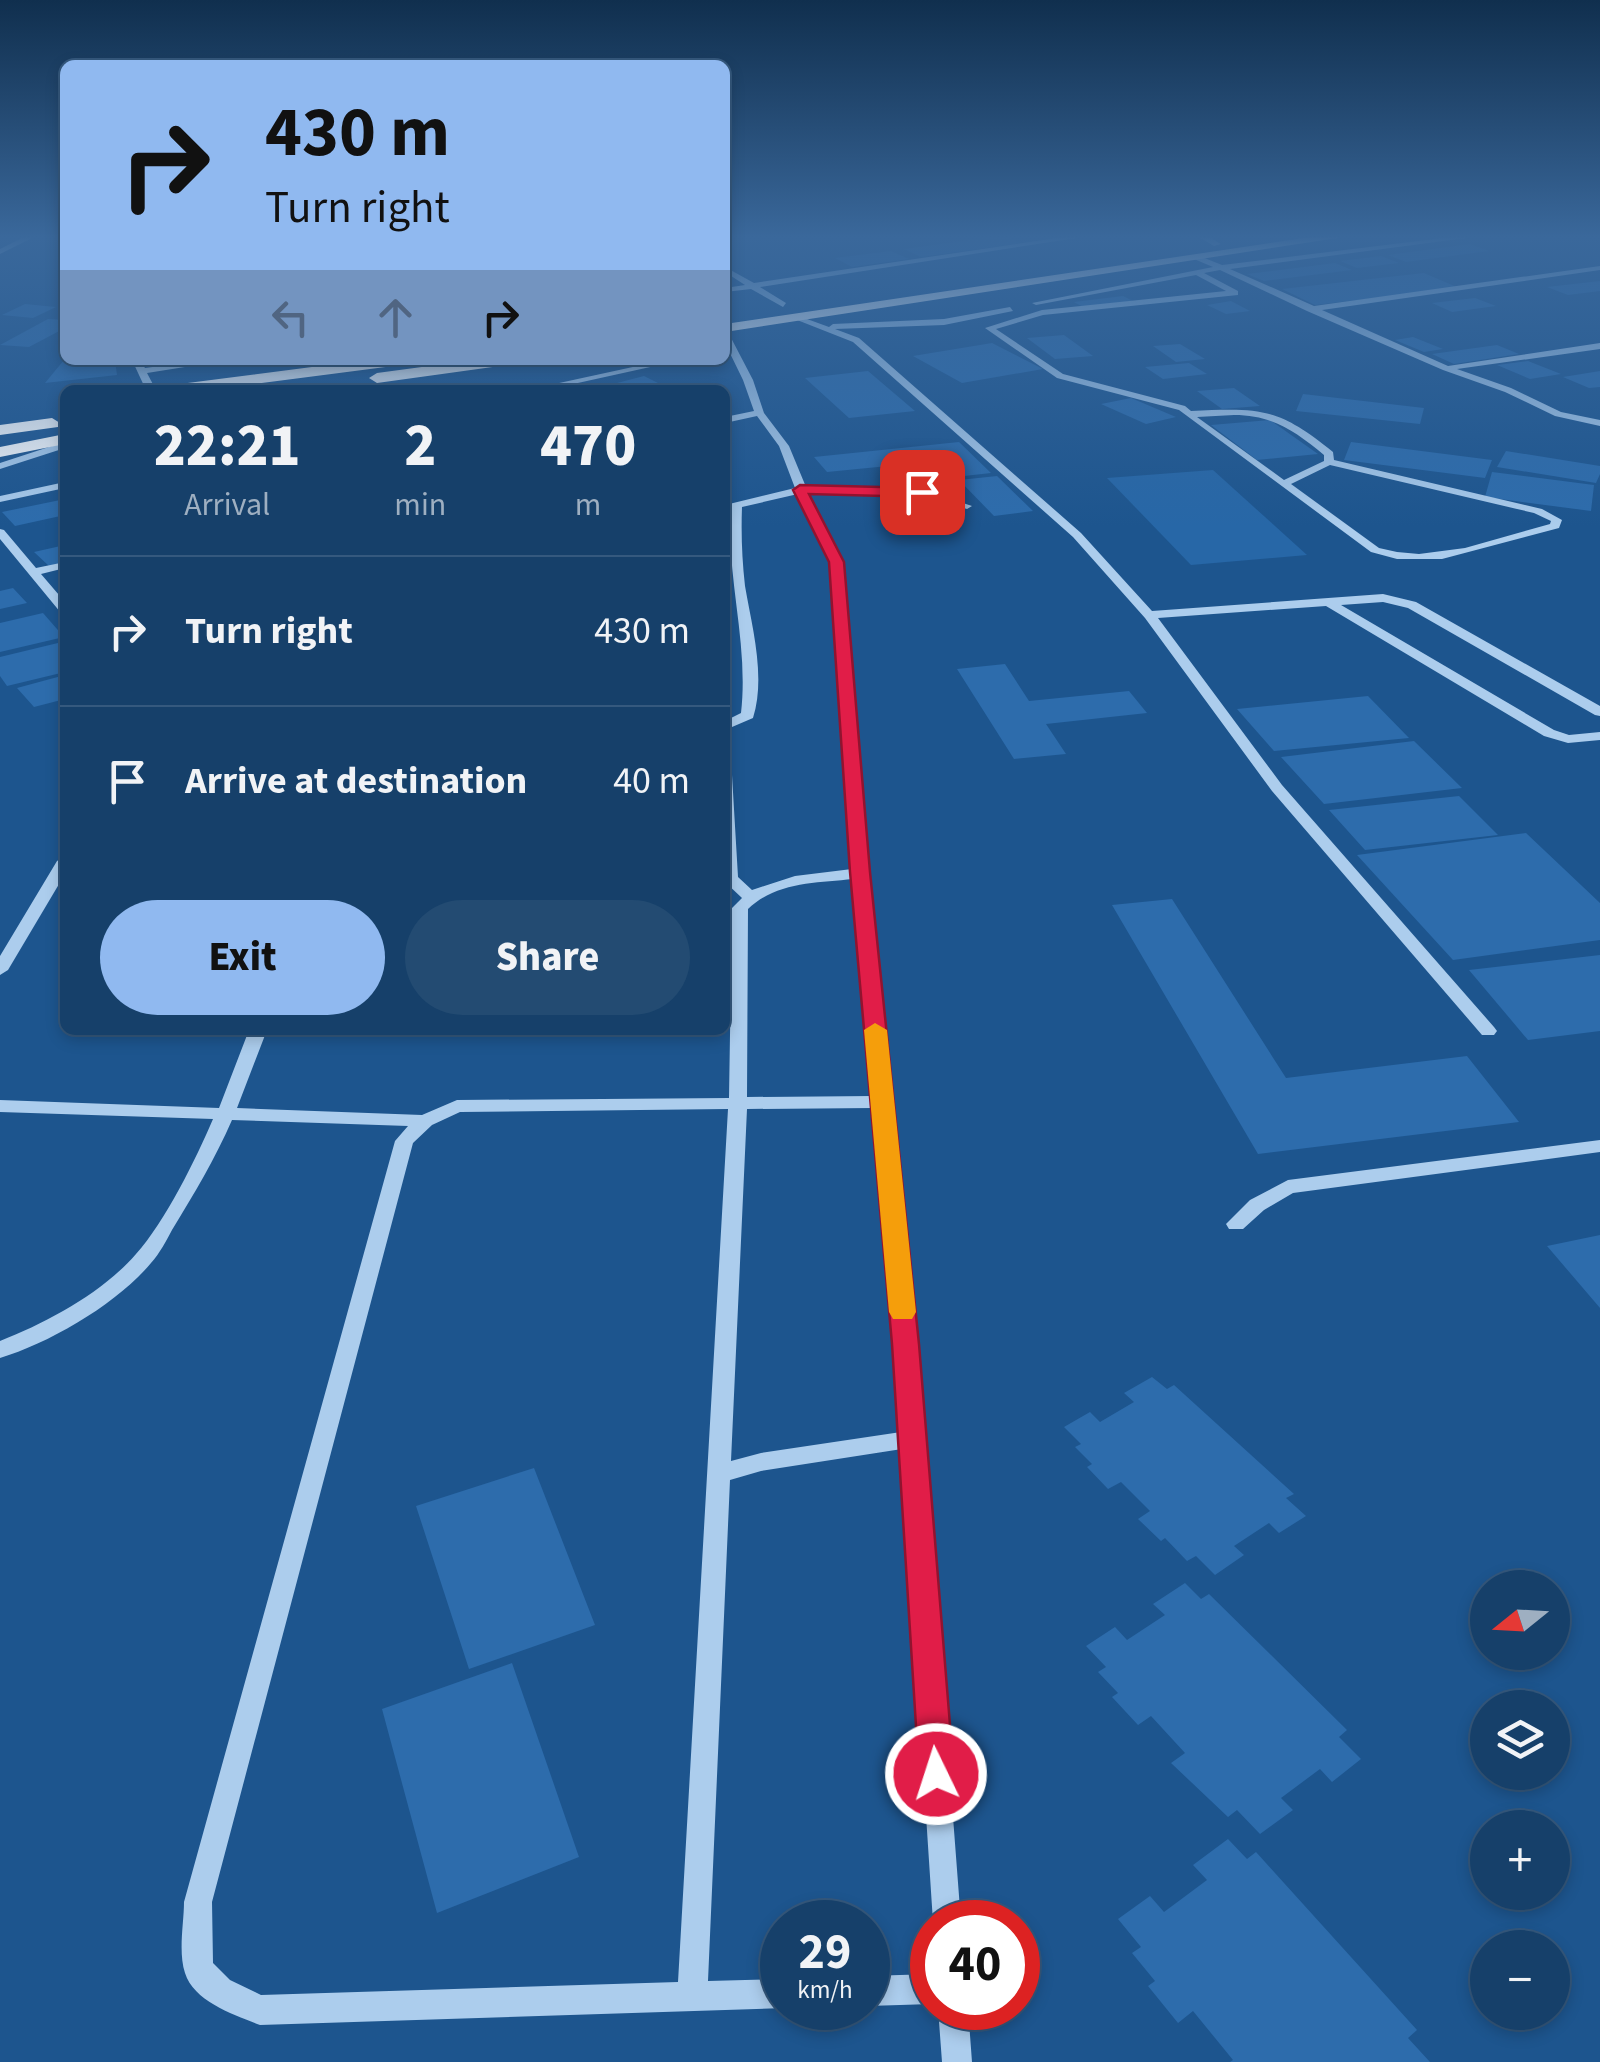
<!DOCTYPE html>
<html lang="en">
<head>
<meta charset="utf-8">
<style>
	body { margin:0; font-family:"Source Sans 3",sans-serif; background:#234b72; color:#f1f3f6; height:100vh; display:flex; flex-direction:column; font-size:38px; white-space:nowrap }
	* { box-sizing:border-box; margin:0 }
	p { font-size:32px; color:#9eafc1 }
	.icon { flex:none; width:55px; height:55px; fill:none; stroke:currentColor; stroke-width:2; stroke-linecap:round; stroke-linejoin:round }
	.map { position:relative; flex:1; overflow:hidden }
	.sheet { position:absolute; left:60px; top:385px; width:670px; height:650px; display:flex; flex-direction:column; background:#16406a; border-radius:15px; box-shadow:0 5px 15px #0003,0 0 0 2px #35597e }
	.sheet>* { flex:none }
	.top-card { position:absolute; left:60px; top:60px; width:670px; height:305px; border-radius:15px; box-shadow:0 5px 15px #0003,0 0 0 2px #35597e; background:#90b9f0; color:#111; overflow:hidden }
	.needle { width:65px; rotate:252deg }
	.controls { position:absolute; left:1470px; top:1570px; display:grid; gap:20px }
	.controls a { display:grid; place-items:center; width:100px; height:100px; border-radius:50%; background:#16406a; box-shadow:0 5px 15px #0003,0 0 0 2px #35597e; font-size:50px }
	.speed { position:absolute; left:760px; top:1900px; display:flex; gap:20px; font-size:50px; font-weight:700; text-align:center }
	.speed>* { display:grid; place-content:center; width:130px; height:130px; border-radius:50%; background:#16406a; box-shadow:0 5px 15px #0003,0 0 0 2px #35597e; line-height:1 }
	.speed small { font-size:25px; font-weight:400 }
	.speed .limit { border:15px solid #d22; background:#fff; color:#111 }
	.pin { position:absolute; display:grid; place-items:center; width:85px; height:85px; color:#fff; margin:-42px; border-radius:20px; box-shadow:0 5px 15px #0006 }
	.me { position:absolute; width:110px; margin:-55px; rotate:356deg; stroke-linejoin:round; filter:drop-shadow(0 0 8px #0008) }
	.turn { display:flex; align-items:center; gap:35px; height:210px; padding:0 40px; font-size:45px }
	.turn .icon { width:130px; height:130px; stroke-width:2.5 }
	.turn b { display:block; font-size:70px; line-height:85px }
	.lanes { display:flex; align-items:center; height:95px; padding:0 40px; background:#0003; justify-content:center; gap:50px; direction:ltr }
	.lanes .off { opacity:.35 }
	.eta { display:flex; justify-content:space-evenly; align-items:center; height:170px; text-align:center }
	.eta b { font-size:60px; font-weight:800; line-height:70px }
	.cta { display:flex; gap:20px; margin-top:auto; padding:20px 40px }
	.cta a { flex:1; height:115px; border-radius:60px; background:#90b9f0; color:#111; font-size:40px; font-weight:800; line-height:115px; text-align:center }
	.cta a+a { background:#234b72; color:#f1f3f6 }
	ul { padding:0; list-style:none }
	li { display:flex; align-items:center; gap:30px; height:150px; padding:0 40px; border-top:2px solid #35597e }
	li div { flex:1 }
	li b { display:block; font-size:38px }
	li em { font-style:normal }
	.map>svg:first-child { display:block }
	.green { fill:#2767a7 }
	.building { fill:#2d6cac }
	.lines { fill:none; stroke-linecap:round; stroke-linejoin:round }
	.minor { fill:#accded; fill-rule:evenodd }
	.highway { fill:#fff; fill-rule:evenodd }
	.route { fill:#e11d48; stroke:#92132f; stroke-width:2.5 }
	.slow { fill:#f59e0b }
</style>
</head>
<body>
<div class="map">
<svg width="1600" height="2062" viewBox="0 0 1600 2062">
	<rect width="100%" height="100%" fill="#1d558e"/>
	<!-- green -->
	<path class="green" d="M1213,470L1307,555L1191,565L1107,478Z"/>
	<!-- building -->
	<path class="building" d="M992,237H1007L1021,243L921,257L904,249Z
		M1470,244L1489,251L1406,262L1388,255Z
		M891,251L909,259L852,267L835,258Z
		M1381,256L1399,263L1357,268L1340,261Z
		M1335,263L1352,270L1264,281L1247,274Z
		M1424,273L1459,288L1315,305L1282,289Z
		M1600,281V291L1568,295L1547,287Z
		M1123,296L1133,301L1083,307L1074,302Z
		M1475,298L1496,306L1452,312L1432,303Z
		M1231,301L1250,311L1226,314L1207,305Z
		M25,304L56,307L33,318L2,315Z
		M48,319L65,320V328L29,347L0,345Z
		M1064,335L1093,356L1055,359L1027,338Z
		M1413,337L1443,349L1424,352L1395,340Z
		M992,343L1043,369L962,383L913,356Z
		M1180,344L1205,359L1176,362L1153,346Z
		M1497,345L1519,354L1454,364L1432,354Z
		M64,360H115L117,375L45,383Z
		M1528,361L1561,374L1530,379L1497,365Z
		M1189,363L1207,374L1163,379L1145,367Z
		M868,371L915,411L849,418L805,378Z
		M1600,371V387L1589,388L1563,377Z
		M644,376L664,386L645,390H590Z
		M1234,388L1260,406L1222,409L1197,391Z
		M1303,394L1424,408L1420,424L1296,411Z
		M1131,398L1176,417L1146,424L1101,404Z
		M1270,420L1318,454L1257,460L1211,425Z
		M959,442L991,473L955,477L939,461L827,472L814,457Z
		M1351,442L1492,460L1485,478L1344,460Z
		M1506,451L1600,466V474L1596,483L1497,467Z
		M1492,472L1594,485L1591,511L1485,497Z
		M997,476L1033,511L994,516L959,480Z
		M65,499V515L15,526L2,512Z
		M65,545V562L49,566L34,552Z
		M13,588L27,603L0,609V591Z
		M43,613L64,637L0,652V623Z
		M62,642L65,672L7,686L0,676V657Z
		M1005,664L1029,701L1129,691L1147,713L1046,724L1066,754L1014,759L957,669Z
		M65,675V699L34,707L17,688Z
		M1368,696L1409,738L1274,751L1237,709Z
		M1414,741L1462,788L1324,804L1281,757Z
		M1459,796L1498,835L1365,850L1329,810Z
		M1526,833L1600,903V940L1453,960L1357,855Z
		M1172,899L1286,1078L1467,1056L1519,1122L1258,1154L1112,905Z
		M1600,955V1031L1528,1040L1469,970Z
		M1600,1235V1308L1547,1246Z
		M1152,1377L1167,1389L1174,1385L1294,1494L1286,1498L1306,1516L1279,1533L1269,1523L1234,1546L1244,1555L1215,1575L1196,1556L1187,1561L1165,1538L1161,1541L1138,1519L1150,1511L1121,1482L1108,1489L1087,1467L1092,1464L1075,1447L1081,1444L1064,1427L1090,1412L1100,1422L1134,1402L1124,1393Z
		M534,1468L595,1625L469,1669L416,1506Z
		M1185,1583L1201,1599L1209,1594L1347,1730L1339,1737L1361,1759L1332,1782L1320,1769L1281,1798L1293,1810L1260,1834L1237,1810L1228,1817L1171,1763L1185,1753L1151,1716L1138,1725L1112,1697L1118,1693L1098,1672L1106,1667L1086,1646L1115,1627L1127,1640L1165,1615L1153,1604Z
		M512,1663L579,1857L437,1913L382,1709Z
		M1228,1839L1247,1859L1256,1852L1417,2030L1408,2038L1430,2062H1230L1233,2060L1193,2011L1178,2023L1148,1986L1155,1981L1132,1953L1141,1947L1118,1919L1150,1896L1164,1912L1207,1880L1193,1865Z"/>
	<g class="lines">
		<!-- minor -->
		<path class="minor" d="M24,237H34L0,254V249Z
			M1063,237H1083L760,287L786,303L783,307L751,289L725,292V288L745,285L725,272V267L754,283Z
			M1199,237H1209L1221,244L1214,246Z
			M1451,237H1474L1230,269L1314,306L1600,266V270L1322,310L1448,366L1600,343V349L1457,369L1511,388L1561,412L1600,420V426L1555,416L1505,392L1443,370L1307,311L1220,270L1204,273L1238,291V295L1043,315L996,329L1063,374L1185,406L1191,411C1260,408 1278,407 1333,452L1334,460L1542,509L1562,520L1559,528L1442,559H1397L1371,552L1179,410L1057,378L985,328L1042,310L1226,291L1196,275L1036,305L1032,303L1213,267L1194,259L1197,255L1222,265ZM1234,415C1272,415 1295,431 1324,455V461L1284,480L1197,417ZM1330,465L1534,513L1551,521L1550,524L1465,548L1419,554L1397,552L1379,548L1291,484Z
			M1010,307L1013,311L944,325L835,329L859,338L1081,533L1152,611L1383,594L1416,602L1600,706V716L1595,715L1408,608L1383,602L1341,605L1554,730L1569,735L1600,732V740L1568,743L1544,736L1326,606L1158,618L1282,785L1494,1027L1497,1031L1494,1035H1482L1272,791L1145,618L1073,537L853,342L792,318L796,315L829,327L833,324L944,319Z
			M725,331L729,334L753,380L764,413L789,446L806,487L921,489L972,506L967,509L920,495L808,493L842,562L868,873L917,1344L961,1922H933L902,1449L761,1471L730,1480L708,1981L782,1979V2008H785L260,2025C235,2015 194,2002 185,1973C178,1952 184,1923 184,1902L395,1141L408,1126L232,1120C215,1159 194,1194 172,1230C166,1241 160,1253 151,1263C118,1303 50,1343 0,1358V1341C48,1322 102,1293 136,1254C165,1222 196,1159 213,1119L0,1112V1100L219,1108L249,1030H267L237,1108L422,1115L457,1100L729,1098L732,908L742,898L725,882V771L732,775L738,877L752,890L795,876L852,869L830,562L798,494L742,507C741,534 742,559 745,586C752,627 766,677 753,718L725,730V721L741,713C749,644 726,578 731,510L725,511V505L795,488L779,446L757,416L725,423V417L754,411L743,380L725,343ZM853,879L873,1096L747,1097L748,909C776,882 816,883 853,879ZM874,1108L901,1432L761,1453L731,1461L747,1109ZM728,1109L678,1982L261,1995L230,1980L213,1963L212,1902L413,1143L432,1125L460,1112Z
			M132,360H140L145,368L205,360H229L147,373L156,390H146Z
			M665,360H682L546,390H527Z
			M58,444H65V448L0,469V463Z
			M65,482V488L0,502V496Z
			M0,529L4,530L36,568L65,562V568L41,574L65,602V614L61,613L0,539Z
			M65,856V874L8,970L0,975V956L57,861Z
			M1600,1140V1152L1293,1193L1264,1210L1243,1229H1229L1226,1224L1250,1200L1288,1180Z
			M932,1974V2004L868,2006V1976Z
			M938,2008H968L972,2062H942Z"/>
		<!-- highway -->
		<path class="highway" d="M1311,237H1344L725,332V324Z
			M366,360H409L401,365L208,390H164L172,385Z
			M474,360H515L507,365L377,383L369,378L377,373Z
			M52,418L60,423L58,427L0,435V425Z
			M65,434V444L0,457V447Z"/>
	</g>
	<!-- sky -->
	<linearGradient id="sky" x2="0" y2="1"><stop stop-color="#102f4e"/><stop offset="0.45" stop-color="#3a689b"/><stop offset="1" stop-color="#3a689b" stop-opacity="0"/></linearGradient>
	<rect width="1600" height="526" fill="url(#sky)"/>
	<!-- route -->
	<path class="route" d="M800,485L922,488L928,492L922,497L809,494L844,562L870,872L919,1344L954,1774L949,1785L936,1790L924,1785L919,1774L892,1344L850,872L829,562L793,490Z"/>
	<!-- slow -->
	<path class="slow" d="M875,1023L887,1030L916,1312L912,1319H893L889,1312L864,1030Z"/>
</svg>
<div class="controls">
<a><svg class="needle" viewBox="-14 -14 28 28"><path d="M0-13l5 13h-10z" fill="#e53935"/><path d="M0 13l5-13h-10z" fill="#9eafc1"/></svg></a>
<a><svg class="icon" aria-label="layers" viewBox="0 0 24 24"><path d="M12 4l9 5-9 5-9-5zM3 14l9 5 9-5"/></svg></a>
<a>+</a>
<a>−</a>
</div>
<div class="speed"><div>29<small>km/h</small></div><div class="limit">40</div></div>
<div class="pin" style="left:922px;top:492px;background:#d93025"><svg class="icon" aria-label="arrive" viewBox="0 0 24 24"><path d="M6 21V4h12l-3 4 3 4H6"/></svg></div>
<svg class="me" style="left:936px;top:1774px" viewBox="-20 -20 40 40"><circle r="17" fill="#e11d48" stroke="#fff" stroke-width="3"/><path d="M0-11L8 9 0 5-8 9z" fill="#fff"/></svg>
<div class="top-card">
<div class="turn"><svg class="icon" aria-label="right" viewBox="0 0 24 24"><path d="M7 20v-9h11M14 6l5 5-5 5"/></svg><div><b>430 m</b>Turn right</div></div>
<div class="lanes"><svg class="icon off" aria-label="left" viewBox="0 0 24 24"><path d="M17 20v-9H6M10 6l-5 5 5 5"/></svg><svg class="icon off" aria-label="ahead" viewBox="0 0 24 24"><path d="M12 20V5M6 11l6-6 6 6"/></svg><svg class="icon" aria-label="right" viewBox="0 0 24 24"><path d="M7 20v-9h11M14 6l5 5-5 5"/></svg></div>
</div>
<section class="sheet">
<div class="eta">
<div><b>22:21</b><p>Arrival</p></div>
<div><b>2</b><p>min</p></div>
<div><b>470</b><p>m</p></div>
</div>
<ul>
<li><svg class="icon" aria-label="right" viewBox="0 0 24 24"><path d="M7 20v-9h11M14 6l5 5-5 5"/></svg><div><b>Turn right</b></div><em>430 m</em></li>
<li><svg class="icon" aria-label="arrive" viewBox="0 0 24 24"><path d="M6 21V4h12l-3 4 3 4H6"/></svg><div><b>Arrive at destination</b></div><em>40 m</em></li>
</ul>
<div class="cta"><a>Exit</a><a>Share</a></div>
</section>
</div>
</body>
</html>
